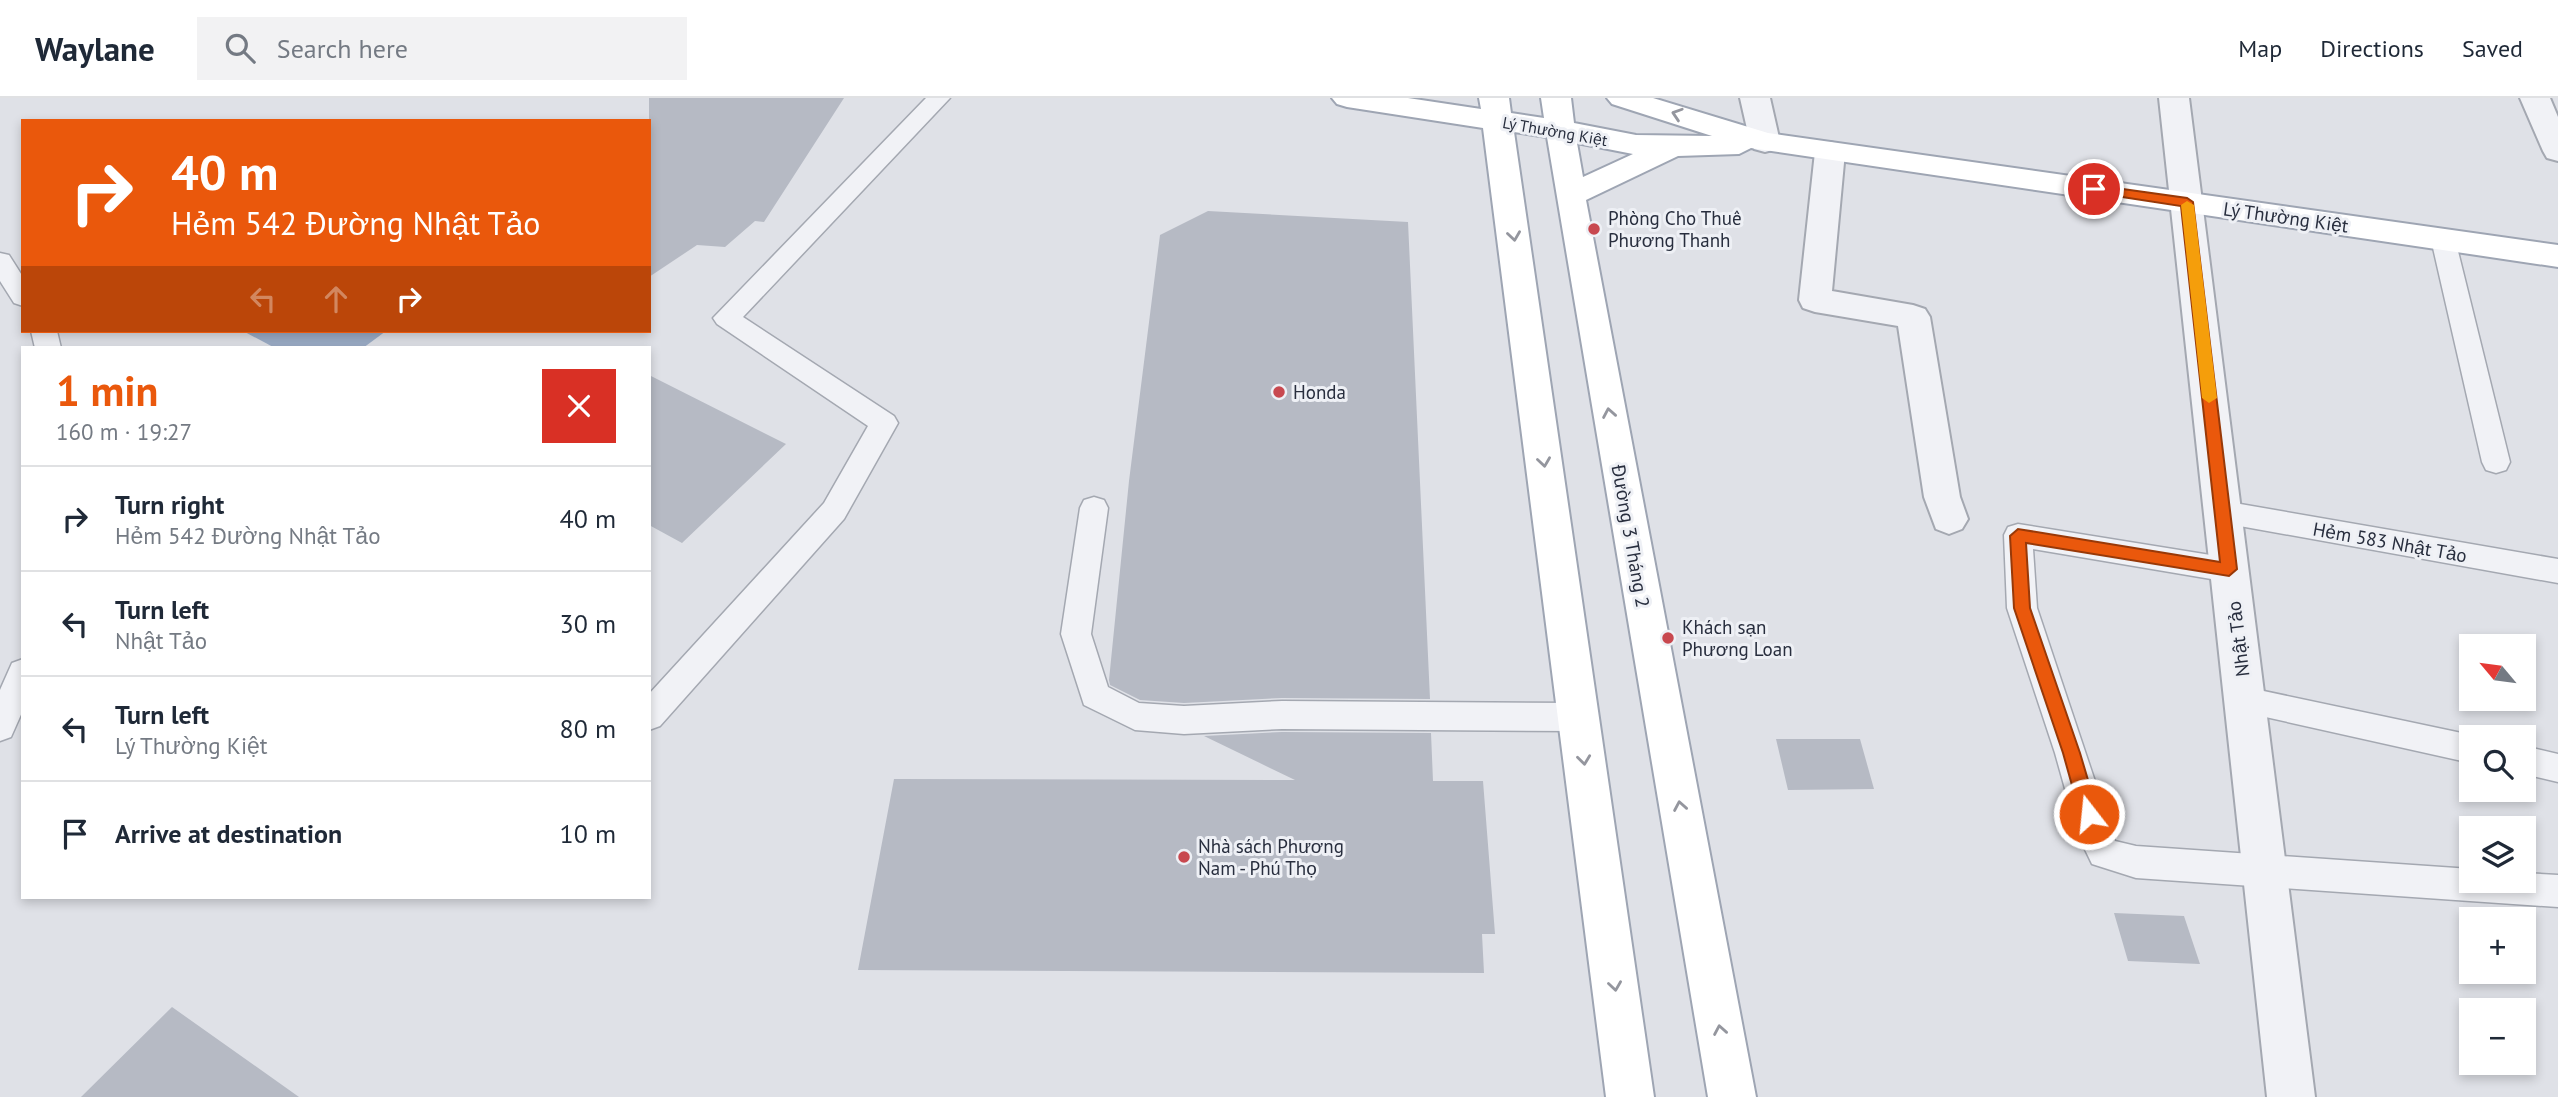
<!DOCTYPE html>
<html lang="en">
<head>
<meta charset="utf-8">
<style>
	body { margin:0; font-family:"PT Sans",sans-serif; background:#f2f2f3; color:#1f2937; height:100vh; display:flex; flex-direction:column; font-size:26px; white-space:nowrap }
	* { box-sizing:border-box; margin:0 }
	p { font-size:23px; color:#747a83 }
	.icon { flex:none; width:38px; height:38px; fill:none; stroke:currentColor; stroke-width:2; stroke-linecap:round; stroke-linejoin:round }
	.map { position:relative; flex:1; overflow:hidden }
	.panel { position:absolute; left:21px; top:248px; width:630px; height:553px; display:flex; flex-direction:column; background:#fff; border-radius:0px; box-shadow:0 4px 10px #0003 }
	.panel>* { flex:none }
	.banner { position:absolute; left:21px; top:21px; width:630px; height:214px; border-radius:0px; box-shadow:0 4px 10px #0003; background:#ea580c; color:#fff; overflow:hidden }
	.needle { width:46px; rotate:299deg }
	.buttons { position:absolute; left:2459px; top:536px; display:grid; gap:14px }
	.buttons a { display:grid; place-items:center; width:77px; height:77px; border-radius:0px; background:#fff; box-shadow:0 4px 10px #0003; font-size:35px }
	.pin { position:absolute; display:grid; place-items:center; width:60px; height:60px; color:#fff; margin:-30px; border:4px solid #fff; border-radius:50%; box-shadow:0 2px 7px #0007 }
	.me { position:absolute; width:77px; margin:-38px; rotate:344deg; stroke-linejoin:round; filter:drop-shadow(0 0 5px #0008) }
	.turn { display:flex; align-items:center; gap:24px; height:147px; padding:0 35px; font-size:32px }
	.turn .icon { width:91px; height:91px; stroke-width:2.5 }
	.turn b { display:block; font-size:49px; line-height:60px }
	.lanes { display:flex; align-items:center; height:66px; padding:0 35px; background:#0003; justify-content:center; gap:35px; direction:ltr }
	.lanes .off { opacity:.35 }
	.round { display:grid; place-items:center; flex:none; width:74px; height:74px; border-radius:0px; background:#f2f2f3 }
	.head { display:flex; align-items:center; justify-content:space-between; height:119px; padding:0 35px }
	h1 { font-size:42px; font-weight:700; line-height:52px; color:#ea580c }
	ul { padding:0; list-style:none }
	li { display:flex; align-items:center; gap:21px; height:105px; padding:0 35px; border-top:2px solid #e0e1e3 }
	li div { flex:1 }
	li b { display:block; font-size:26px }
	li em { font-style:normal }
	header { display:flex; align-items:center; gap:42px; box-sizing:border-box; height:98px; padding:0 35px; background:#fff; border-bottom:2px solid #e0e1e3 }
	header strong { font-size:33px }
	nav { display:flex; gap:38px; margin-inline-start:auto; font-size:24px }
	.search { width:490px; height:63px; background:#f2f2f3; display:flex; align-items:center; gap:18px; box-sizing:border-box; padding:0 24px; border-radius:0px; color:#747a83; font-size:26px }
	.map>svg:first-child { display:block }
	.water { fill:#9bacc6 }
	.building { fill:#b6bac4 }
	.lines { fill:none; stroke-linecap:round; stroke-linejoin:round }
	.lane-casing { stroke:#a4a8b1; stroke-width:3 }
	.street-casing { stroke:#a4a8b1; stroke-width:4 }
	.primary-casing { stroke:#9ea5b3; stroke-width:4 }
	.lane { fill:#f1f2f6; fill-rule:evenodd }
	.street { fill:#f1f2f6; fill-rule:evenodd }
	.primary { fill:#fff; fill-rule:evenodd }
	.oneway { stroke:#94969e }
	.route { fill:#ea580c; stroke:#983908; stroke-width:2 }
	.slow { fill:#f59e0b }
	.poi-dot { fill:#c8484f; stroke:#eef0f5; stroke-width:2.5 }
	.labels { text-anchor:middle; stroke-width:6; stroke-linejoin:round; paint-order:stroke }
	.far-street-label { font-size:16px; fill:#282e3e; stroke:#eef0f5 }
	.street-label { font-size:19px; fill:#282e3e; stroke:#eef0f5 }
	.poi-label { font-size:19px; fill:#282e3e; stroke:#eef0f5; text-anchor:start }
</style>
</head>
<body>
<header>
<strong>Waylane</strong>
<div class="search"><svg class="icon" aria-label="search" viewBox="0 0 24 24"><circle cx="10" cy="10" r="6"/><path d="M15 15l6 6"/></svg>Search here</div>
<nav><a>Map</a><a>Directions</a><a>Saved</a></nav>
</header>
<div class="map">
<svg width="2558" height="999" viewBox="0 0 2558 999">
	<rect width="100%" height="100%" fill="#dfe1e7"/>
	<!-- water -->
	<path class="water" d="M243,233H386L363,250H275Z"/>
	<!-- building -->
	<path class="building" d="M649,0H844L764,124L755,123L725,149L697,147L649,179Z
		M1208,113L1408,124L1430,601L1282,600L1184,605L1140,602L1110,587L1109,582L1129,383L1160,137Z
		M649,277L786,346L682,445L649,427Z
		M1282,634L1431,635L1433,683H1483L1495,836H1482L1484,875L858,872L894,681L1295,682L1204,638Z
		M1776,641H1860L1874,691L1788,692Z
		M2114,815L2184,818L2200,866L2128,863Z
		M172,909L299,999H81Z"/>
	<g class="lines">
		<defs>
			<path id="lane" d="M926,0H950L743,219L894,318L898,325L844,421L660,628L649,632V596L824,405L868,328L717,226L713,220Z
				M2443,133L2452,135L2455,141L2510,364L2506,372L2496,375L2486,372L2482,364L2431,141L2434,135Z
				M0,155L9,157L23,179V208L14,205L0,183Z
				M31,233H57L61,250H35Z
				M1094,399L1104,402L1108,410L1091,536L1108,589L1139,605L1184,608L1282,603L1578,605L1589,609L1594,619L1589,629L1578,633L1282,631L1184,636L1135,632L1084,607L1061,536L1080,410L1084,402Z
				M2223,403L2558,461V485L2223,425L2213,422L2209,414L2213,406Z
				M2018,426L2229,460L2239,464L2244,472L2239,480L2229,484L2033,451L2037,510L2115,743L2136,748L2471,771V782H2524V775L2558,777V809L2136,780L2092,766L2078,737L2055,655L2007,510L2004,437L2008,429Z
				M23,561V612L11,639L0,643V592L12,565Z
				M2245,589L2471,637L2476,639H2471V665L2234,612L2229,602L2234,592Z
				M2524,648L2558,656V684L2524,676Z"/>
			<path id="street" d="M1740,0H1770L1780,44L1776,51L1765,54L1754,51L1750,44Z
				M2159,0H2189L2315,999H2267Z
				M2520,0H2550L2558,19V63L2547,60L2543,53Z
				M1830,44L1841,47L1845,54L1832,193L1913,207L1925,211L1930,219L1960,399L1968,421L1962,431L1949,436L1936,431L1924,399L1898,228L1815,214L1803,210L1799,202L1815,54L1819,47Z"/>
			<path id="primary" d="M1332,0H1408L1481,11L1479,0H1509L1511,15L1544,20L1541,0H1571L1574,25L1636,37L1712,38L1612,6L1607,0H1653L1768,35L2558,147V169L1751,50L1739,56L1678,58L1586,102L1756,999H1708L1547,39L1514,34L1654,999H1606L1483,30L1347,9L1337,6ZM1577,45L1633,56L1583,79Z"/>
		</defs>
		<!-- lane casing -->
		<use href="#lane" class="lane-casing"/>
		<!-- street casing -->
		<use href="#street" class="street-casing"/>
		<!-- primary casing -->
		<use href="#primary" class="primary-casing"/>
		<!-- lane -->
		<use href="#lane" class="lane"/>
		<!-- street -->
		<use href="#street" class="street"/>
		<!-- primary -->
		<use href="#primary" class="primary"/>
	</g>
	<!-- one-way arrows -->
	<defs><path id="oneway-chevron" d="M-2-3.5L2.5 0L-2 3.5" fill="none" stroke-width="1.6" stroke-linecap="round" stroke-linejoin="round" transform="scale(1.75)"/></defs>
	<g class="oneway">
		<use href="#oneway-chevron" transform="translate(1677 16) rotate(-162)"/>
		<use href="#oneway-chevron" transform="translate(1514 138) rotate(82)"/>
		<use href="#oneway-chevron" transform="translate(1609 315) rotate(-100)"/>
		<use href="#oneway-chevron" transform="translate(1544 364) rotate(82)"/>
		<use href="#oneway-chevron" transform="translate(1584 662) rotate(83)"/>
		<use href="#oneway-chevron" transform="translate(1680 708) rotate(-100)"/>
		<use href="#oneway-chevron" transform="translate(1615 888) rotate(82)"/>
		<use href="#oneway-chevron" transform="translate(1720 932) rotate(-100)"/>
	</g>
	<!-- route -->
	<path class="route" d="M2094,87L2187,100L2193,104L2237,471L2229,478L2026,445L2030,510L2080,655L2098,716L2095,722L2089,724L2083,722L2080,716L2063,655L2014,510L2010,438L2018,431L2220,464L2181,108L2090,94L2088,91Z"/>
	<!-- slow -->
	<path class="slow" d="M2187,103L2194,107L2217,300L2209,305L2202,300L2181,107Z"/>
	<!-- markers -->
	<g class="poi-dot">
		<circle cx="1594" cy="131" r="7"/>
		<circle cx="1279" cy="294" r="7"/>
		<circle cx="1668" cy="540" r="7"/>
		<circle cx="1184" cy="759" r="7"/>
	</g>
	<g class="labels">
		<!-- far-street labels -->
		<g class="far-street-label">
			<text transform="translate(1555 33) rotate(10)" y="6">Lý Thường Kiệt</text>
		</g>
		<!-- street labels -->
		<g class="street-label">
			<text transform="translate(2286 119) rotate(8)" y="7">Lý Thường Kiệt</text>
			<text transform="translate(1631 438) rotate(80)" y="7">Đường 3 Tháng 2</text>
			<text transform="translate(2390 444) rotate(10)" y="7">Hẻm 583 Nhật Tảo</text>
			<text transform="translate(2238 541) rotate(-97)" y="7">Nhật Tảo</text>
		</g>
		<!-- poi labels -->
		<g class="poi-label">
			<text x="1608" y="127">Phòng Cho Thuê<tspan x="1608" dy="22">Phương Thanh</tspan></text>
			<text x="1293" y="301">Honda</text>
			<text x="1682" y="536">Khách sạn<tspan x="1682" dy="22">Phương Loan</tspan></text>
			<text x="1198" y="755">Nhà sách Phương<tspan x="1198" dy="22">Nam - Phú Thọ</tspan></text>
		</g>
	</g>
</svg>
<div class="buttons">
<a><svg class="needle" viewBox="-14 -14 28 28"><path d="M0-13l5 13h-10z" fill="#e53935"/><path d="M0 13l5-13h-10z" fill="#747a83"/></svg></a>
<a><svg class="icon" aria-label="search" viewBox="0 0 24 24"><circle cx="10" cy="10" r="6"/><path d="M15 15l6 6"/></svg></a>
<a><svg class="icon" aria-label="layers" viewBox="0 0 24 24"><path d="M12 4l9 5-9 5-9-5zM3 14l9 5 9-5"/></svg></a>
<a>+</a>
<a>−</a>
</div>
<div class="pin" style="left:2094px;top:91px;background:#d93025"><svg class="icon" aria-label="arrive" viewBox="0 0 24 24"><path d="M6 21V4h12l-3 4 3 4H6"/></svg></div>
<svg class="me" style="left:2089px;top:716px" viewBox="-20 -20 40 40"><circle r="17" fill="#ea580c" stroke="#fff" stroke-width="3"/><path d="M0-11L8 9 0 5-8 9z" fill="#fff"/></svg>
<div class="banner">
<div class="turn"><svg class="icon" aria-label="right" viewBox="0 0 24 24"><path d="M7 20v-9h11M14 6l5 5-5 5"/></svg><div><b>40 m</b>Hẻm 542 Đường Nhật Tảo</div></div>
<div class="lanes"><svg class="icon off" aria-label="left" viewBox="0 0 24 24"><path d="M17 20v-9H6M10 6l-5 5 5 5"/></svg><svg class="icon off" aria-label="ahead" viewBox="0 0 24 24"><path d="M12 20V5M6 11l6-6 6 6"/></svg><svg class="icon" aria-label="right" viewBox="0 0 24 24"><path d="M7 20v-9h11M14 6l5 5-5 5"/></svg></div>
</div>
<section class="panel">
<div class="head"><div><h1>1 min</h1><p>160 m · 19:27</p></div><a class="round" style="background:#d93025;color:#fff"><svg class="icon" aria-label="close" viewBox="0 0 24 24"><path d="M6 6l12 12M18 6L6 18"/></svg></a></div>
<ul>
<li><svg class="icon" aria-label="right" viewBox="0 0 24 24"><path d="M7 20v-9h11M14 6l5 5-5 5"/></svg><div><b>Turn right</b><p>Hẻm 542 Đường Nhật Tảo</p></div><em>40 m</em></li>
<li><svg class="icon" aria-label="left" viewBox="0 0 24 24"><path d="M17 20v-9H6M10 6l-5 5 5 5"/></svg><div><b>Turn left</b><p>Nhật Tảo</p></div><em>30 m</em></li>
<li><svg class="icon" aria-label="left" viewBox="0 0 24 24"><path d="M17 20v-9H6M10 6l-5 5 5 5"/></svg><div><b>Turn left</b><p>Lý Thường Kiệt</p></div><em>80 m</em></li>
<li><svg class="icon" aria-label="arrive" viewBox="0 0 24 24"><path d="M6 21V4h12l-3 4 3 4H6"/></svg><div><b>Arrive at destination</b></div><em>10 m</em></li>
</ul>
</section>
</div>
</body>
</html>
